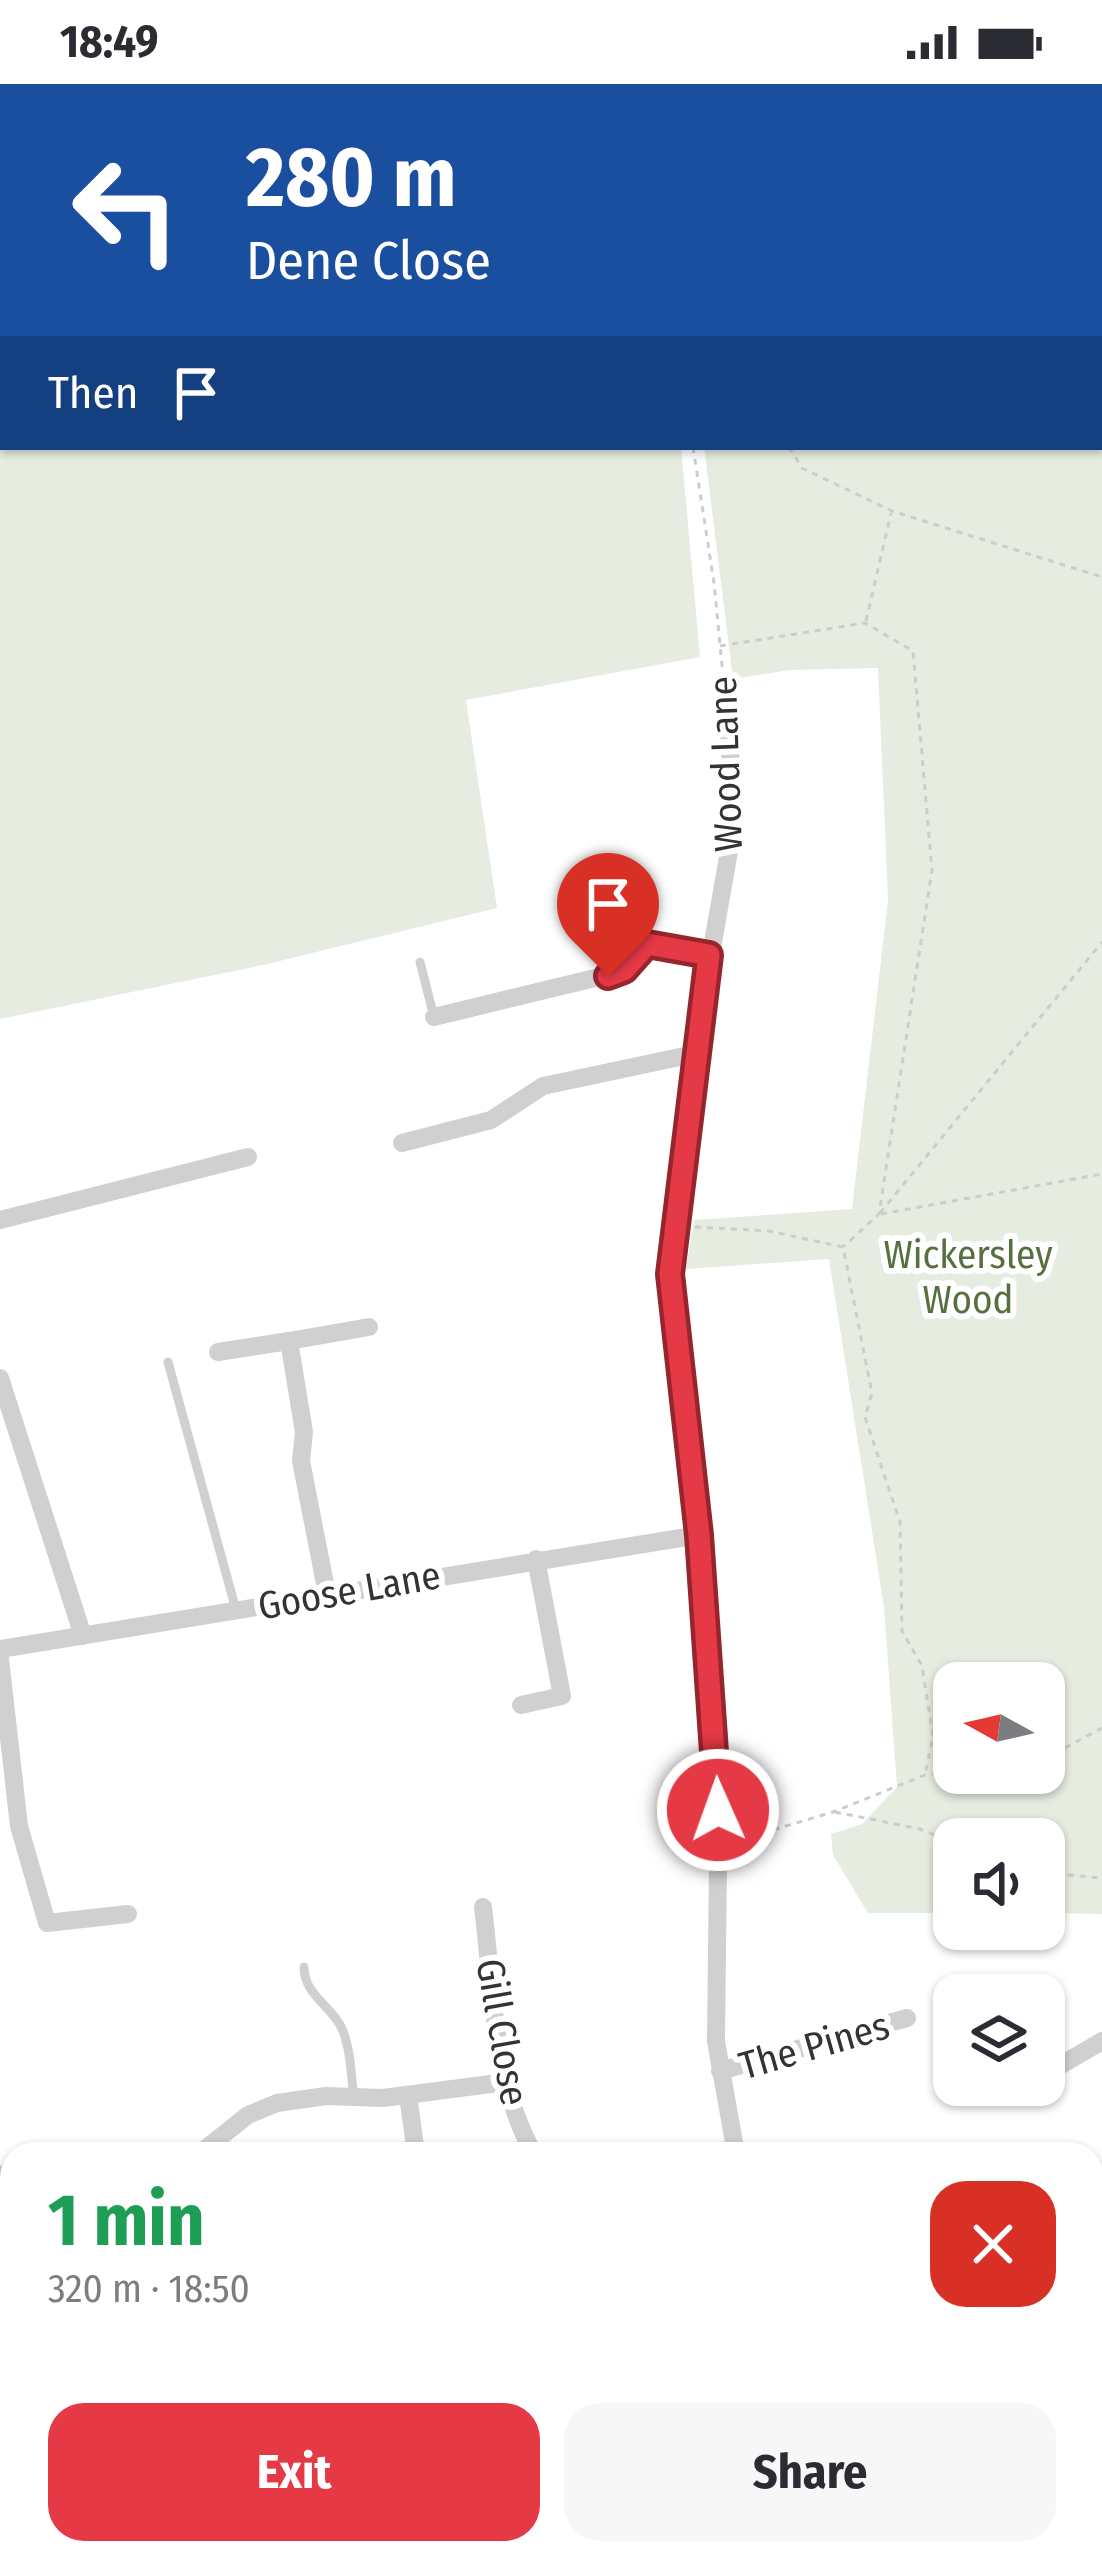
<!DOCTYPE html>
<html lang="en">
<head>
<meta charset="utf-8">
<style>
	body { margin:0; font-family:"Fira Sans Condensed",sans-serif; background:#f7f7f7; color:#2b2b33; height:100vh; display:flex; flex-direction:column; font-size:45px; white-space:nowrap }
	* { box-sizing:border-box; margin:0 }
	p { font-size:39px; color:#7c7c81 }
	.icon { flex:none; width:66px; height:66px; fill:none; stroke:currentColor; stroke-width:2; stroke-linecap:round; stroke-linejoin:round }
	.map { position:relative; flex:1; overflow:hidden }
	.sheet { position:absolute; left:0px; top:2058px; width:1104px; height:423px; display:flex; flex-direction:column; background:#fff; border-radius:36px 36px 0 0; box-shadow:0 3px 9px #0004 }
	.sheet>* { flex:none }
	.guide { position:absolute; left:0px; top:0px; width:1104px; height:366px; box-shadow:0 3px 9px #0004; background:#1a4fa0; color:#fff; overflow:hidden }
	.needle { width:78px; rotate:278deg }
	.controls { position:absolute; left:933px; top:1578px; display:grid; gap:24px }
	.controls a { display:grid; place-items:center; width:132px; height:132px; border-radius:24px; background:#fff; box-shadow:0 3px 9px #0004; font-size:60px }
	.pin { position:absolute; display:grid; place-items:center; width:102px; height:102px; color:#fff; margin:-123px -51px; border-radius:50% 50% 50% 0; rotate:-45deg; box-shadow:0 0 12px #0007 }
	.pin .icon { rotate:45deg }
	.me { position:absolute; width:132px; margin:-66px; rotate:358deg; stroke-linejoin:round; filter:drop-shadow(0 0 9px #0008) }
	.turn { display:flex; align-items:center; gap:42px; height:252px; padding:0 48px; font-size:54px }
	.turn .icon { width:156px; height:156px; stroke-width:2.5 }
	.turn b { display:block; font-size:84px; line-height:102px }
	.then { display:flex; align-items:center; height:114px; padding:0 48px; background:#0003; gap:24px; font-size:45px }
	.round { display:grid; place-items:center; flex:none; width:126px; height:126px; border-radius:36px; background:#f7f7f7 }
	.head { display:flex; align-items:center; justify-content:space-between; height:204px; padding:0 48px }
	h1 { font-size:72px; font-weight:700; line-height:90px; color:#1e9e55 }
	.cta { display:flex; gap:24px; margin-top:auto; padding:24px 48px }
	.cta a { flex:1; height:138px; border-radius:36px; background:#e63946; color:#fff; font-size:48px; font-weight:700; line-height:138px; text-align:center }
	.cta a+a { background:#f7f7f7; color:#2b2b33 }
	.status { display:flex; justify-content:space-between; align-items:center; height:84px; padding:0 60px; background:#fff; direction:ltr }
	.status svg { height:33px; fill:currentColor }
	.map>svg:first-child { display:block }
	.green { fill:#e6ecdf; fill-rule:evenodd }
	.lines { fill:none; stroke-linecap:round; stroke-linejoin:round }
	.path { stroke:#cdcdcd; stroke-width:3; stroke-dasharray:6 6; stroke-linecap:butt }
	.service { stroke:#d0d0d0; stroke-width:9 }
	.minor { stroke:#d0d0d0; stroke-width:18 }
	.secondary { stroke:#bdbdbd; stroke-width:27 }
	.route-casing { stroke:#96252e; stroke-width:30 }
	.route { stroke:#e63946; stroke-width:21 }
	.labels { text-anchor:middle; stroke-width:12; stroke-linejoin:round; paint-order:stroke }
	.street-label { font-size:39px; fill:#333; stroke:#fff }
	.park-label { font-size:39px; fill:#56703f; stroke:#fff }
</style>
</head>
<body>
<div class="status"><b>18:49</b><svg viewBox="0 0 49 12"><path d="M0 12V9h3v3zM5 12V6h3v6zM10 12V3h3v9zM15 12V0h3v12zM26 1h20v11H26zM47 4h2v5h-2z"/></svg></div>
<div class="map">
<svg width="1102" height="2480" viewBox="0 0 1102 2480">
	<rect width="100%" height="100%" fill="#fff"/>
	<!-- green -->
	<path class="green" d="M249,0H764L249,3Z
		M1102,136V1830L1044,1829V1755H954V1829H868L833,1771L831,1750L862,1740L897,1703L884,1523L829,1175L686,1185L694,1136L852,1125L888,816L878,584L790,586L733,595L704,363H1101ZM954,1599H1044V1689H954Z
		M0,305L3,363H681L700,573L466,616L497,824L263,881L0,935Z"/>
	<g class="lines">
		<!-- path -->
		<path class="path" d="M775,3V0
			M1101,165H1102
			M693,363L714,499L725,612
			M789,363L802,384L892,427L1102,493
			M866,537L891,429
			M720,562L865,539L913,567L932,786L879,1130L843,1163
			M880,1129L1102,858
			M881,1130L1102,1090
			M695,1143L769,1147L843,1163L872,1309L865,1333L900,1438L902,1547L922,1582L933,1652L925,1691
			M1044,1675L1102,1644
			M835,1728L920,1745L954,1759
			M739,1756L833,1728L925,1691L954,1688
			M1044,1789L1102,1794
			M788,2480L803,2469"/>
		<!-- service -->
		<path class="service" d="M420,878L434,933
			M168,1278L236,1526
			M304,1883C304,1912 333,1922 343,1947C351,1968 351,1992 354,2014
			M0,2292L12,2287
			M1092,2398L1102,2396
			M389,2469L392,2480"/>
		<!-- minor -->
		<path class="minor" d="M100,0V3
			M0,203H3
			M727,632L735,733L698,944L670,1190L699,1451L719,1689L716,1957L736,2070
			M434,933L624,887L647,860L709,871
			M402,1059L491,1036L543,1002L694,970
			M0,1136L248,1073
			M218,1268L289,1257
			M0,1294L83,1552
			M327,1510L301,1377L304,1348L289,1257L369,1243
			M0,1565L699,1451
			M0,1575L19,1742L47,1839L128,1830
			M521,1621L562,1612L536,1475
			M483,1823C493,1903 493,1999 534,2070
			M1045,1954L1061,1981
			M720,1987L907,1934
			M1044,1991L1102,1957
			M408,2011L416,2070
			M199,2070L248,2031L277,2019L326,2012L383,2014L506,1998
			M0,2091L12,2089
			M136,2469L137,2480
			M740,2469L745,2480
			M1015,2469L1020,2480"/>
		<!-- secondary -->
		<path class="secondary" d="M1092,2233L1102,2231
			M0,2423L12,2422"/>
	</g>
	<g class="lines">
		<defs>
			<path id="route" d="M608,892L624,886L647,860L709,871L670,1190L699,1451L718,1726"/>
		</defs>
		<!-- route casing -->
		<use href="#route" class="route-casing"/>
		<!-- route -->
		<use href="#route" class="route"/>
	</g>
	<g class="labels">
		<!-- street labels -->
		<g class="street-label">
			<text transform="translate(725 680) rotate(-92)" y="14">Wood Lane</text>
			<text transform="translate(349 1506) rotate(-10)" y="14">Goose Lane</text>
			<text transform="translate(503 1948) rotate(80)" y="14">Gill Close</text>
			<text transform="translate(814 1961) rotate(-16)" y="14">The Pines</text>
		</g>
		<!-- park labels -->
		<g class="park-label">
			<text x="968" y="1184">Wickersley<tspan x="968" dy="45">Wood</tspan></text>
		</g>
	</g>
</svg>
<div class="controls">
<a><svg class="needle" viewBox="-14 -14 28 28"><path d="M0-13l5 13h-10z" fill="#e53935"/><path d="M0 13l5-13h-10z" fill="#7c7c81"/></svg></a>
<a><svg class="icon" aria-label="sound" viewBox="0 0 24 24"><path d="M4 9h4l5-4v14l-5-4H4zM17 9q2 3 0 6"/></svg></a>
<a><svg class="icon" aria-label="layers" viewBox="0 0 24 24"><path d="M12 4l9 5-9 5-9-5zM3 14l9 5 9-5"/></svg></a>
</div>
<div class="pin" style="left:608px;top:892px;background:#d93025"><svg class="icon" aria-label="arrive" viewBox="0 0 24 24"><path d="M6 21V4h12l-3 4 3 4H6"/></svg></div>
<svg class="me" style="left:718px;top:1726px" viewBox="-20 -20 40 40"><circle r="17" fill="#e63946" stroke="#fff" stroke-width="3"/><path d="M0-11L8 9 0 5-8 9z" fill="#fff"/></svg>
<div class="guide">
<div class="turn"><svg class="icon" aria-label="left" viewBox="0 0 24 24"><path d="M17 20v-9H6M10 6l-5 5 5 5"/></svg><div><b>280 m</b>Dene Close</div></div>
<div class="then">Then<svg class="icon" aria-label="arrive" viewBox="0 0 24 24"><path d="M6 21V4h12l-3 4 3 4H6"/></svg></div>
</div>
<section class="sheet">
<div class="head"><div><h1>1 min</h1><p>320 m · 18:50</p></div><a class="round" style="background:#d93025;color:#fff"><svg class="icon" aria-label="close" viewBox="0 0 24 24"><path d="M6 6l12 12M18 6L6 18"/></svg></a></div>
<div class="cta"><a>Exit</a><a>Share</a></div>
</section>
</div>
</body>
</html>
